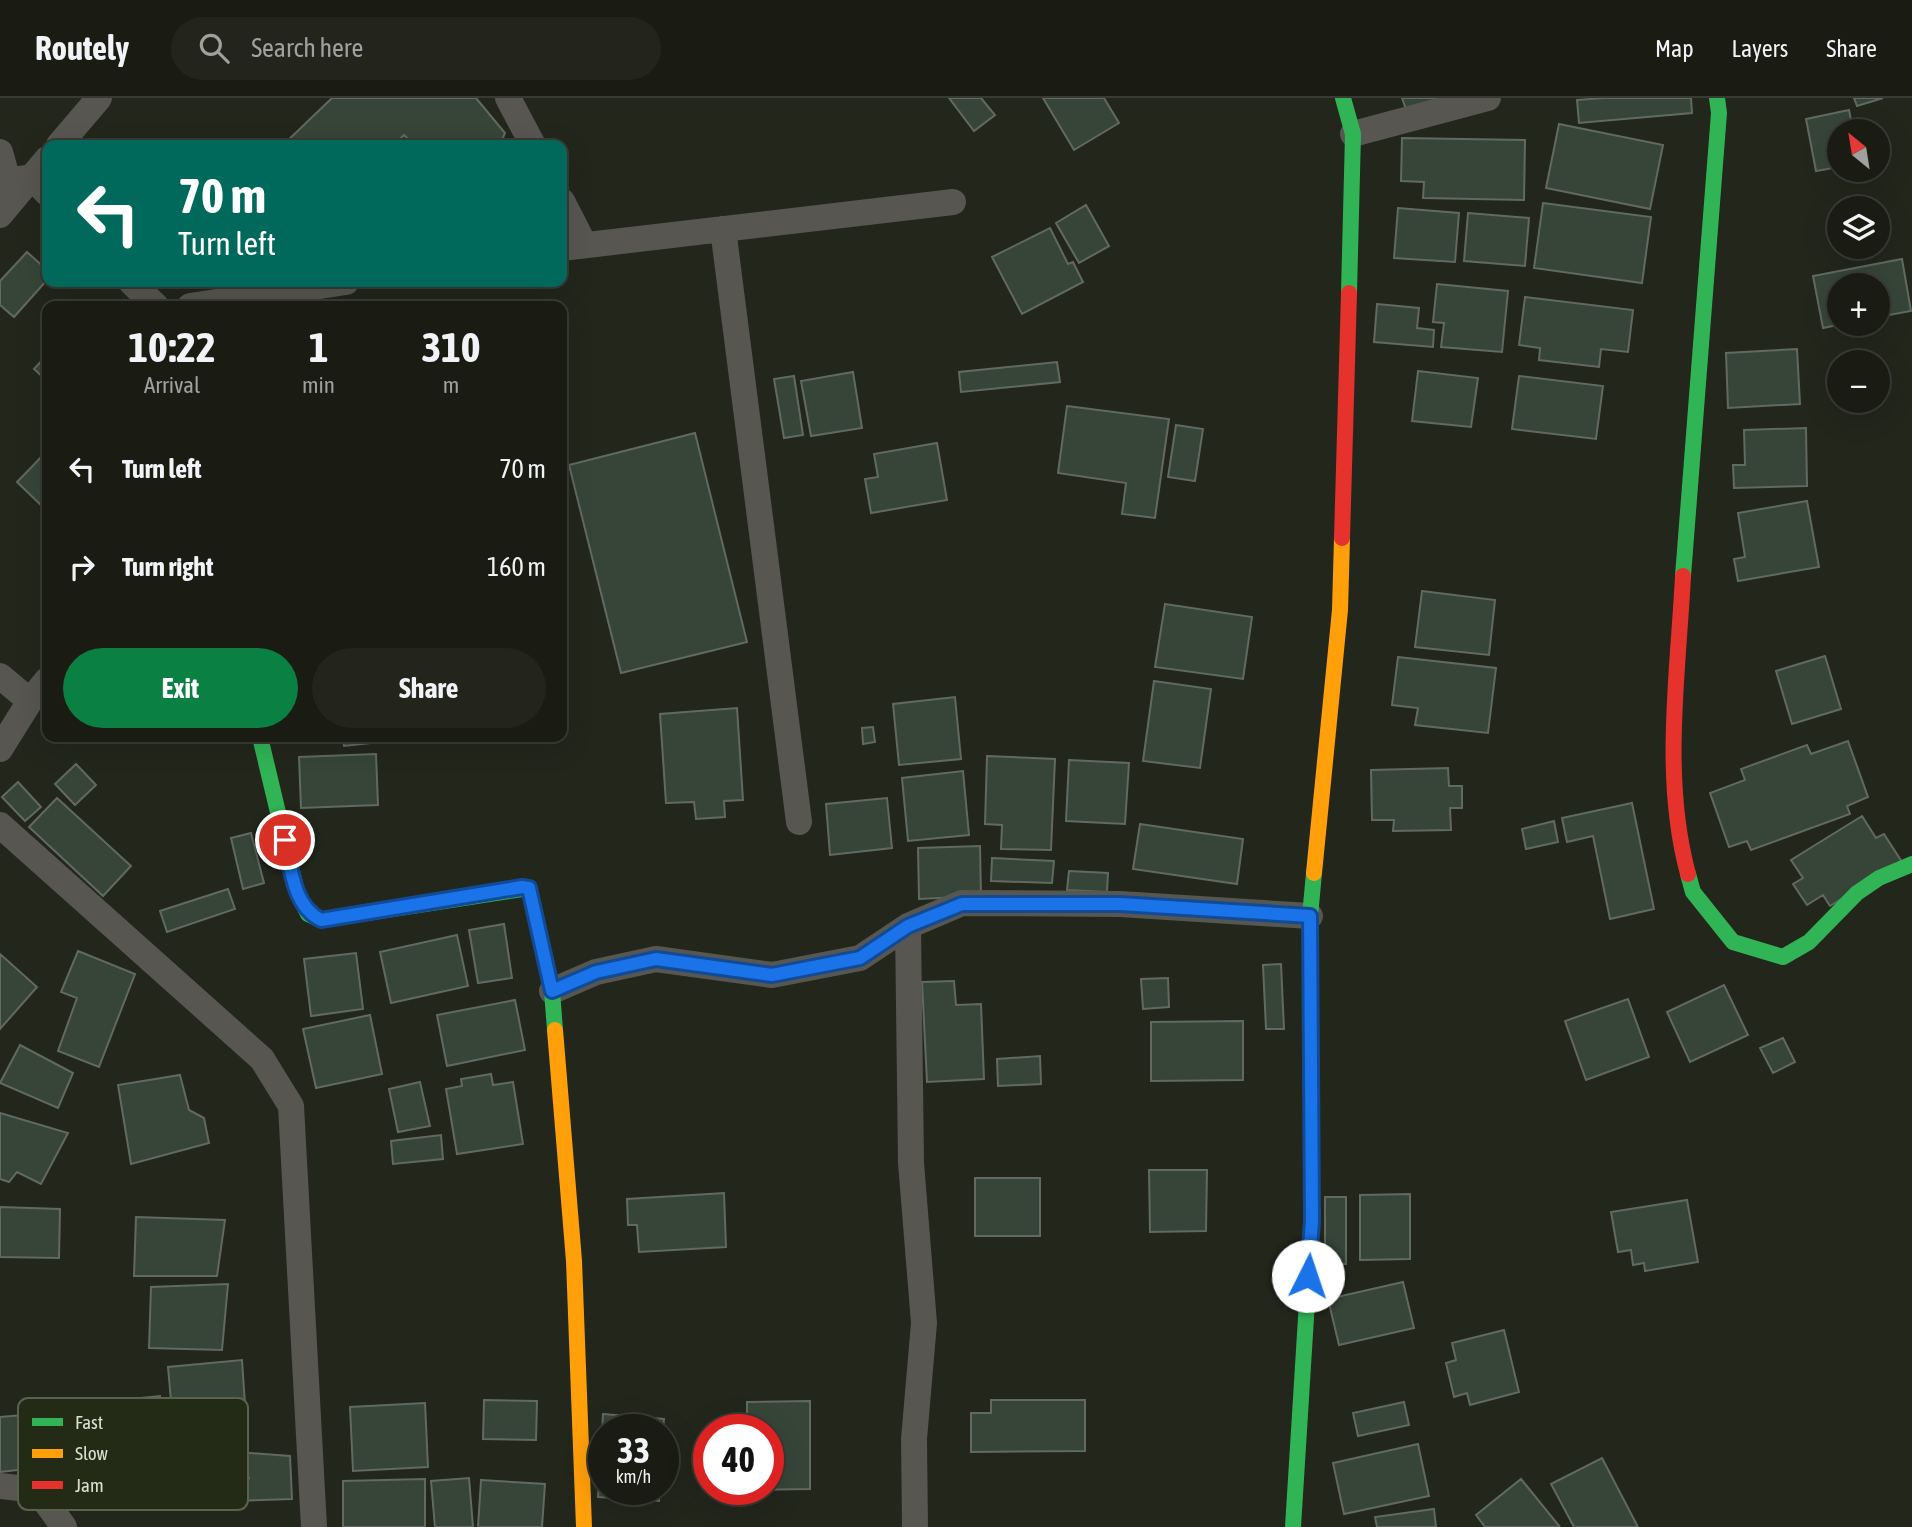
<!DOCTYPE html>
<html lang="en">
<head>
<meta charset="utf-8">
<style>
	body { margin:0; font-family:"Asap Condensed",sans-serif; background:#23251d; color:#f1f3f6; height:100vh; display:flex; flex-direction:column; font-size:26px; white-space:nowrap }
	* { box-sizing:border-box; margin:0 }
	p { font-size:23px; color:#9fa1a0 }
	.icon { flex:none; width:38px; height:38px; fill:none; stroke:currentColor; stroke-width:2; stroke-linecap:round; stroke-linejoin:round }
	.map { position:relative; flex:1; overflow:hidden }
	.sheet { position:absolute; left:42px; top:203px; width:525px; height:441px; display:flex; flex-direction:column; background:#1a1c14; border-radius:14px; box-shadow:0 7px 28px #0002,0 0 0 2px #383a34 }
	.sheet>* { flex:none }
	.banner { position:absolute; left:42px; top:42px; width:525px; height:147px; border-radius:14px; box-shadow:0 7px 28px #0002,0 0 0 2px #383a34; background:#00695c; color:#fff; overflow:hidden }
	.needle { width:46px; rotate:330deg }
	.controls { position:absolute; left:1827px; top:21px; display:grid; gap:14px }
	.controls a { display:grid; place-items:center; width:63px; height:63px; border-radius:50%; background:#1a1c14; box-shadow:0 7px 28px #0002,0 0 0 2px #383a34; font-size:35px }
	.speed { position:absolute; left:588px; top:1316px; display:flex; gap:14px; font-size:35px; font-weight:700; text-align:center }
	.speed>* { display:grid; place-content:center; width:91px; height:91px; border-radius:50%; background:#1a1c14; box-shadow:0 7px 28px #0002,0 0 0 2px #383a34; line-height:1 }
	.speed small { font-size:18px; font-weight:400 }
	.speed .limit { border:10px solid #d22; background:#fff; color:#111 }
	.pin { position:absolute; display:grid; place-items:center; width:60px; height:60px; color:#fff; margin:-30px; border:4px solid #fff; border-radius:50%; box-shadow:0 2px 7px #0007 }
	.me { position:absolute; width:77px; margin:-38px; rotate:4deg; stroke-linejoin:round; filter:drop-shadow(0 0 5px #0008) }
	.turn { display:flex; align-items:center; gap:24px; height:147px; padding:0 21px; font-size:32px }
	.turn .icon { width:91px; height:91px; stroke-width:2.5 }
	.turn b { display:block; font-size:49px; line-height:60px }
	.eta { display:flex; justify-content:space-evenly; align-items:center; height:119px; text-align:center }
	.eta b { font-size:42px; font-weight:700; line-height:49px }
	.primary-button { display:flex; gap:14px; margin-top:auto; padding:14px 21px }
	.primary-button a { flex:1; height:80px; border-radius:42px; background:#0b8043; color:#fff; font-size:28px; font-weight:700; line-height:80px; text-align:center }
	.primary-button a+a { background:#23251d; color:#f1f3f6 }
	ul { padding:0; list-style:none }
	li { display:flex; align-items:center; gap:21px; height:98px; padding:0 21px }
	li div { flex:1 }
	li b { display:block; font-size:26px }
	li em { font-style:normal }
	header { display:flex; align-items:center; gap:42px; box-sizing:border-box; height:98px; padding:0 35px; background:#1a1c14; border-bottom:2px solid #383a34 }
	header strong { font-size:33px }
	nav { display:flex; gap:38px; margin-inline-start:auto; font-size:24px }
	.search { width:490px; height:63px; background:#23251d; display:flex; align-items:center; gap:18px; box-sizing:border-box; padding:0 24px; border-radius:38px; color:#9fa1a0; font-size:26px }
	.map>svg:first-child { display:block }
	.building { fill:#374538; stroke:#626960; stroke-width:2 }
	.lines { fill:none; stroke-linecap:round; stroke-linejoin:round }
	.street { stroke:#575651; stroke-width:26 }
	.fast { stroke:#30b455; stroke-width:16 }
	.slow { stroke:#ff9f0a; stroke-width:16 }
	.jam { stroke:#e5322d; stroke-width:16 }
	.route-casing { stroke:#114b97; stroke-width:18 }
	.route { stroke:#1a73e8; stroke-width:12 }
	.key { fill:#232b16; stroke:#5a614f; stroke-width:2 }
	.key-label { font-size:19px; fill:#dae0d3 }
</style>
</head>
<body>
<header>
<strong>Routely</strong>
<div class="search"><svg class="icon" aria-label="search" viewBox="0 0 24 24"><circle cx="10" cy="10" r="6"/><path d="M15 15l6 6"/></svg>Search here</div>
<nav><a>Map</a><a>Layers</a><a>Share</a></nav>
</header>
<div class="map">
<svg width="1912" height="1429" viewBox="0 0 1912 1429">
	<rect width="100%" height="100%" fill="#22261b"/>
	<!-- building -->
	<path class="building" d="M332,0H476L505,35L500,47H414L404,37L394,47H283Z
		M949,0H981L995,17L974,33Z
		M1043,0H1104L1119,25L1074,52Z
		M1402,0H1445L1407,14Z
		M1604,0H1691L1692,15L1579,25L1577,2Z
		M1854,0H1883L1857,8Z
		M1849,12L1853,33H1839V69L1816,73L1806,21Z
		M1559,26L1663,47L1650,111L1546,90Z
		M1402,40L1525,42L1524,102L1423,100L1424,84L1401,83Z
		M1543,105L1651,119L1642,185L1534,170Z
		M1086,107L1109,148L1079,165L1056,125Z
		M1398,110L1459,115L1455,164L1394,160Z
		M1468,115L1529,120L1525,168L1464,163Z
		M1050,130L1068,166L1073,164L1083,184L1022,216L992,159Z
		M27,154L47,172V182L14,219L0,207V183Z
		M1902,161L1911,213L1878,219V187H1839V226H1843L1823,230L1813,178Z
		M1437,186L1508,193L1502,254L1441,249L1444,225L1433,224Z
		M1525,199L1633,212L1628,254L1601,251L1599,269L1539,262L1540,250L1519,247Z
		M1377,206L1419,210L1417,230L1434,232L1433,249L1374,244Z
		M1797,251L1800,306L1728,310L1726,255Z
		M47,257V283L34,271Z
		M1057,264L1060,284L961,294L959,274Z
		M1418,273L1478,280L1471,329L1412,323Z
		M853,274L862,330L811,338L801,283Z
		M794,278L803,337L784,340L774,281Z
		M1519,278L1603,288L1596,341L1512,331Z
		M1067,308L1169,321L1155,420L1122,416L1126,385L1058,375Z
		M1176,327L1203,331L1195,383L1168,379Z
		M1806,330L1807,388L1734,390L1733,367H1745L1744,332Z
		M695,335L747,544L621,575L569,367Z
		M937,345L947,402L871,415L865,381L878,379L874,356Z
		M47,353V413L17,384Z
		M1807,403L1819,469L1738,483L1734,461L1745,459L1738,415Z
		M1422,493L1495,502L1489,557L1415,549Z
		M1165,506L1252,519L1243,581L1155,569Z
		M1825,558L1841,611L1792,626L1776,573Z
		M1398,559L1496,570L1488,635L1415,627L1418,610L1392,607Z
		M1154,583L1211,591L1200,670L1143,663Z
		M955,599L961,661L899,667L893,606Z
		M737,610L743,702L724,703L725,719L696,721L694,704L666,705L660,616Z
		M873,629L875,644L863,646L862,630Z
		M343,639H390L391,643L344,648Z
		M1848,643L1868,699L1847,708L1850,716L1751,752L1747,743L1729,749L1710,695L1745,682L1741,671L1807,647L1811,656Z
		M376,656L378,707L301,710L299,659Z
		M987,658L1055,661L1051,752L1001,751L1002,727L985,726Z
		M1069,662L1129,665L1125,726L1066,723Z
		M76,666L96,687L75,707L55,686Z
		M1448,670L1449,688H1462V710H1450L1451,732L1393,733L1394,722H1372L1371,672Z
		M963,673L969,737L908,743L902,680Z
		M18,684L41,709L25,723L2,699Z
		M57,700L131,768L103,798L29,729Z
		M887,700L892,750L830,757L826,706Z
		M1632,705L1654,811L1610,821L1593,738L1567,744L1562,720Z
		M1862,718L1876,740L1884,736L1902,764L1830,808L1823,797L1807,807L1793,786L1803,780L1791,762Z
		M1554,723L1558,744L1526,751L1522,731Z
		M1140,726L1243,741L1237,786L1133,771Z
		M251,735L264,785L243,791L231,740Z
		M980,748L981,798L919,801L918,750Z
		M992,760L1054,763L1052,785L991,783Z
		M1069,773L1108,775L1107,794L1067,792Z
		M228,791L235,811L167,834L160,813Z
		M504,826L512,880L478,885L469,832Z
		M457,837L468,888L391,905L380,854Z
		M78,853L135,876L99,969L58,953L77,900L61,894Z
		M356,855L363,911L311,918L304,861Z
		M0,856L37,889L0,931Z
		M1281,866L1284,931H1266L1263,867Z
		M1168,880L1169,909L1143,911L1141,881Z
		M954,883L956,907L981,906L984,981L927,984L922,884Z
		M1724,887L1748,937L1690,964L1667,914Z
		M1628,901L1649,959L1586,982L1565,923Z
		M515,902L525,952L447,968L437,917Z
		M370,917L382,976L316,990L303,931Z
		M1243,923V982L1151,983V924Z
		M1783,940L1795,964L1773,975L1760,950Z
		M20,947L73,975L58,1010L0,985Z
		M1040,958L1041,986L998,988L997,961Z
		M491,976L493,987L513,984L523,1046L457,1056L446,991L462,988L461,981Z
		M180,977L189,1012L204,1020L209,1045L131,1066L118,987Z
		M420,984L430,1028L398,1034L389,991Z
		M0,1015L68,1035L41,1086L17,1074L9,1084L0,1081Z
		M441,1037L443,1061L393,1066L391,1043Z
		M1149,1072H1207L1206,1133L1150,1134Z
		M975,1080H1040V1138H975Z
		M724,1095L726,1149L639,1154L637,1127H628L627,1101Z
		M1410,1096V1161L1360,1162V1097Z
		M1325,1099H1346V1166H1325Z
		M1687,1102L1698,1164L1645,1173L1644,1165L1633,1167L1631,1152L1618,1154L1611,1114Z
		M0,1109L60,1111L59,1160L0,1159Z
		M136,1119L225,1122L217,1178H134Z
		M1403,1184L1414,1230L1339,1247L1328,1201Z
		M228,1186L222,1252L149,1250L151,1189Z
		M1504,1232L1519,1294L1470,1307L1467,1295L1454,1299L1446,1265L1456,1262L1452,1245Z
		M242,1262L245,1307L172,1314L168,1269Z
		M160,1298L166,1368L127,1372L121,1302Z
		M484,1302L537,1303L536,1342L483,1341Z
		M991,1302H1085V1353L971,1354V1315H991Z
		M810,1303V1391L747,1392L768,1391V1332H747V1304Z
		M1404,1304L1409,1327L1358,1338L1353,1315Z
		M425,1305L428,1369L353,1373L350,1309Z
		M47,1315L52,1368L0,1374V1319Z
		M603,1316L664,1321L663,1332H604V1391H660L659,1403L598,1399Z
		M1418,1346L1429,1398L1344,1416L1333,1365Z
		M237,1354L290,1358L292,1401L236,1403L249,1380Z
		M1602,1360L1638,1429H1574L1551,1386Z
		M469,1380L473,1429H435L431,1383Z
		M425,1381V1429H343V1383Z
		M1521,1381L1560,1429H1485L1476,1417Z
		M481,1382L545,1386L542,1429H478Z
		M1434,1411L1436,1429H1377L1375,1419Z"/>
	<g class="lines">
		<!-- street -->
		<path class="street" d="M508,0L533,47
			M1353,36L1488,0
			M59,47L99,0
			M0,54L8,83
			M0,84L32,79L47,95
			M562,103L584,146
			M0,117L47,61
			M723,131L799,724
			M562,150L953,104
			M131,184L156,208
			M190,208L346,184
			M0,578L30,603
			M0,651L30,603L47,582
			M0,727L262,961L291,1008L314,1429
			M908,828L911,1065L924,1225L914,1341L915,1429
			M552,893L596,874L656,861L772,877L860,860L908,828L962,805L1120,806L1310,818
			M0,1388L37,1392L64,1429"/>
		<!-- fast -->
		<path class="fast" d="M1343,0L1353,36L1349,195
			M1683,478L1719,15L1717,0
			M260,639L297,794L308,816L321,822L529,790L552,893L555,932
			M1688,776L1693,794L1733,844L1783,859L1809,844L1857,795L1879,780L1912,766
			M1293,1429L1312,1123L1310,818L1314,775"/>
		<!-- slow -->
		<path class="slow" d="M1314,775L1340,512L1342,440
			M555,932L574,1163L584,1429"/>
		<!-- jam -->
		<path class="jam" d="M1342,440L1349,195
			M1683,478C1678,576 1662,680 1688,776"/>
	</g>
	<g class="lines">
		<defs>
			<path id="route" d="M285,742C291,770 293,808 321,822L522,789L529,790L552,893L596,874L656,861L772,877L860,860L908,828L962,806H1120L1310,818L1312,1123L1308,1178"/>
		</defs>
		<!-- route casing -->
		<use href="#route" class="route-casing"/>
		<!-- route -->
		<use href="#route" class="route"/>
	</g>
	<!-- legend -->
	<rect x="18" y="1300" width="230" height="112" rx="10" class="key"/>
	<rect x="32" y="1320" width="31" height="8" fill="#30b455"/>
	<rect x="32" y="1351" width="31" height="9" fill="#ff9f0a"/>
	<rect x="32" y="1383" width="31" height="8" fill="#e5322d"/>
	<g class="key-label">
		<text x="75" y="1331">Fast</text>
		<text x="75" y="1362">Slow</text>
		<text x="75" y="1394">Jam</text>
	</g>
</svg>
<div class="controls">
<a><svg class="needle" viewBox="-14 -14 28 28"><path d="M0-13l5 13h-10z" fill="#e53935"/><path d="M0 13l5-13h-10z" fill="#9fa1a0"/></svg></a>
<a><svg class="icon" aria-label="layers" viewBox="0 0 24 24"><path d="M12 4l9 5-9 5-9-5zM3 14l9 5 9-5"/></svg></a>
<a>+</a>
<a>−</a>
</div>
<div class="speed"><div>33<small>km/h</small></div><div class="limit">40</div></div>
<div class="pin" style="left:285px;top:742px;background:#d93025"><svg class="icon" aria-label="arrive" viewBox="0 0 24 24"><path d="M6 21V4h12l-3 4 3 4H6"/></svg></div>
<svg class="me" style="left:1308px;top:1178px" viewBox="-20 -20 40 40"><circle r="19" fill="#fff"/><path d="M0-13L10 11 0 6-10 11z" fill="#1a73e8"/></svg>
<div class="banner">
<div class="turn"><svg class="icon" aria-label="left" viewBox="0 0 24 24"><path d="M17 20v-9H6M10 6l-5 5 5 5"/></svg><div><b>70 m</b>Turn left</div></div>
</div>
<section class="sheet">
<div class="eta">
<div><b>10:22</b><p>Arrival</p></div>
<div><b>1</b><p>min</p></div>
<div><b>310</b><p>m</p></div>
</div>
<ul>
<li><svg class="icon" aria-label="left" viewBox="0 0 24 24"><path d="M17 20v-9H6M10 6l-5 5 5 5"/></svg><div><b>Turn left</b></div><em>70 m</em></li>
<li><svg class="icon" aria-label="right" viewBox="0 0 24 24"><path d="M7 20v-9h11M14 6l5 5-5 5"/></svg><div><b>Turn right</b></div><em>160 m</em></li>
</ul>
<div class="primary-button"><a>Exit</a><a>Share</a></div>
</section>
</div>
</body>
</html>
